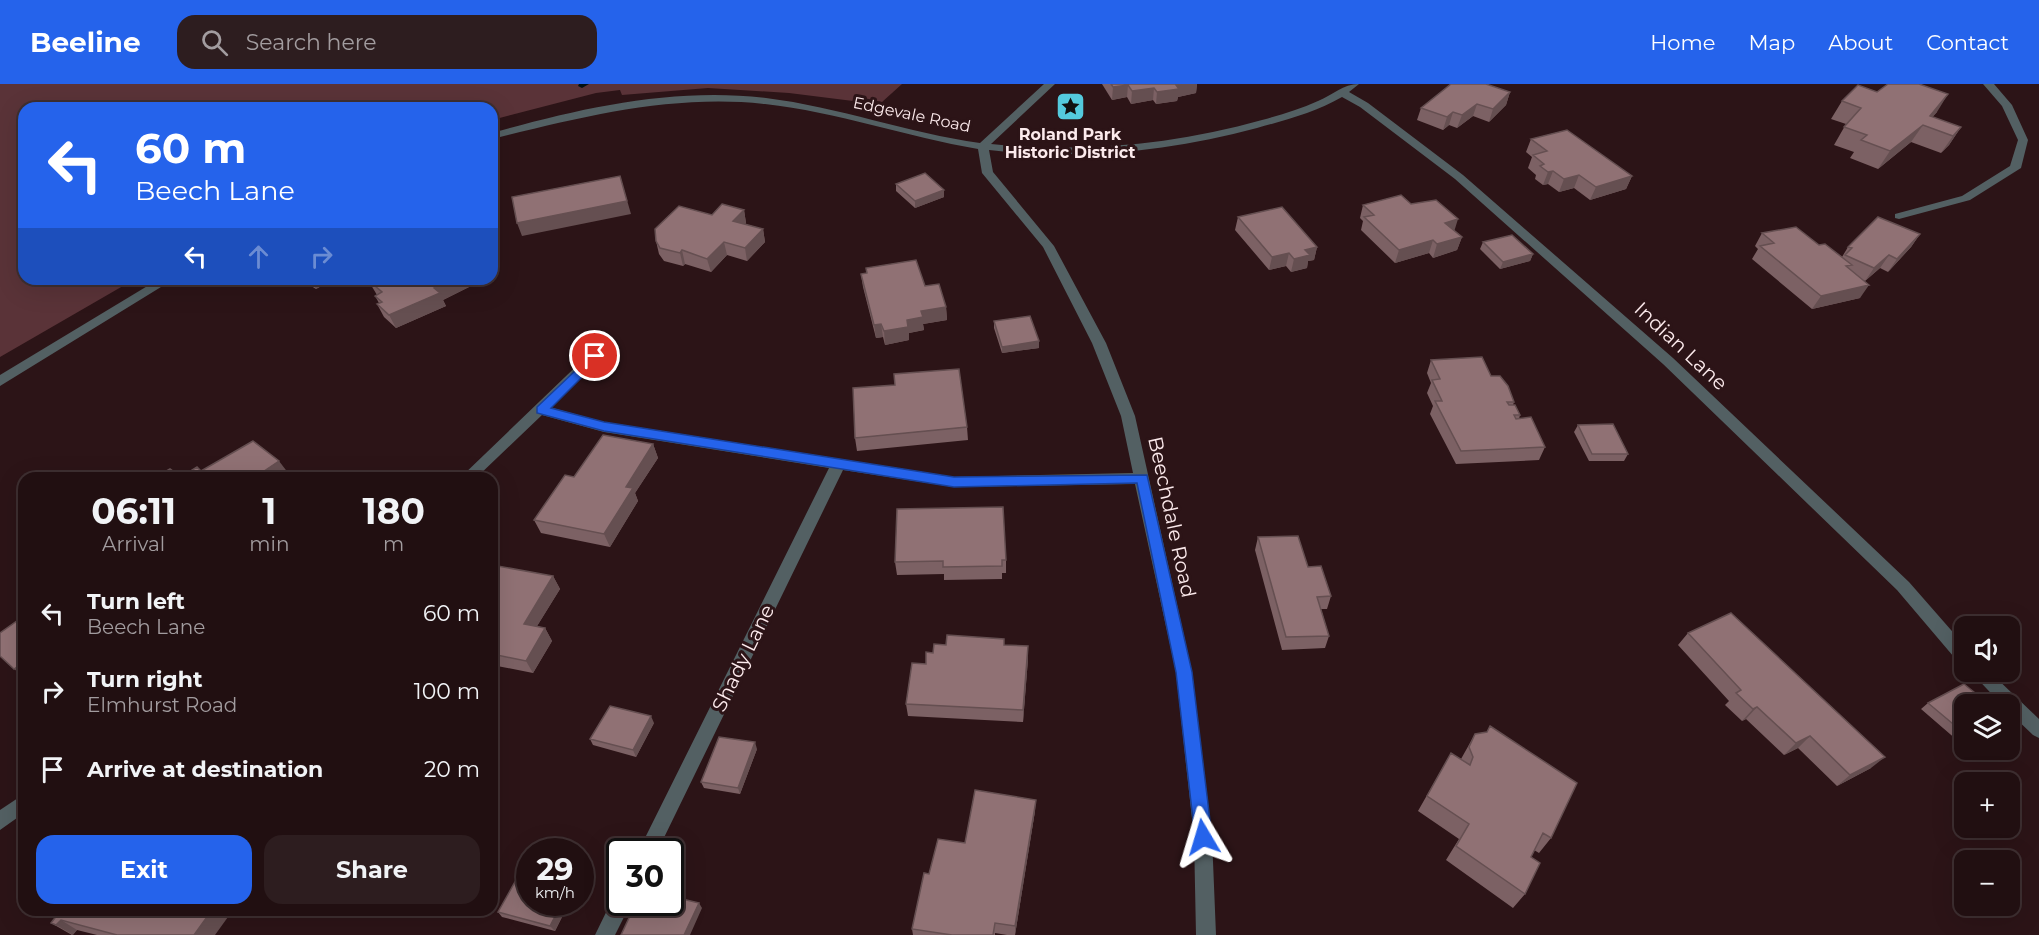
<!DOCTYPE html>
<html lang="en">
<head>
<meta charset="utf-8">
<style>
	body { margin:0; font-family:Montserrat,sans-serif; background:#2d1d1f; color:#f1f3f6; height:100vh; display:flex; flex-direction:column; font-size:22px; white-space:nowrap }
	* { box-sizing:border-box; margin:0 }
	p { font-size:20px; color:#a29c9f }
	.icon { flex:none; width:33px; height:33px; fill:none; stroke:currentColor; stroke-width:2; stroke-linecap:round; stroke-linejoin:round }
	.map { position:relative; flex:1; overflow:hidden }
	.details { position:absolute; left:18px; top:388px; width:480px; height:444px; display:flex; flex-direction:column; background:#210f11; border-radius:18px; box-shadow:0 6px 24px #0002,0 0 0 2px #3e2f31 }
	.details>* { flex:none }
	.top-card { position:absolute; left:18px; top:18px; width:480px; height:183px; border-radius:18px; box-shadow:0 6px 24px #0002,0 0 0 2px #3e2f31; background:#2563eb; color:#fff; overflow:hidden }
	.fabs { position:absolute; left:1954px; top:532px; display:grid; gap:12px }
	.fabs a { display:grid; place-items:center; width:66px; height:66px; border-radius:12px; background:#210f11; box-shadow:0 6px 24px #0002,0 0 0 2px #3e2f31; font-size:30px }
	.speed { position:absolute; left:516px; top:754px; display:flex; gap:12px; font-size:30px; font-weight:700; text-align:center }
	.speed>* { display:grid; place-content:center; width:78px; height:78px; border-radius:50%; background:#210f11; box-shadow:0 6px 24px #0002,0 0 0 2px #3e2f31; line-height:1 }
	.speed small { font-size:15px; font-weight:400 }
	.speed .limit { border:3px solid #111; border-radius:9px; background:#fff; color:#111 }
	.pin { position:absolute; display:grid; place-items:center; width:51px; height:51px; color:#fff; margin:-26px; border:3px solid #fff; border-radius:50%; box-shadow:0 2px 6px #0007 }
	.me { position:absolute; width:66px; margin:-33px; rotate:353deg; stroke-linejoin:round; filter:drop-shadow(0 0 4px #0008) }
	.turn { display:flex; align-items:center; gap:21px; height:126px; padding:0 18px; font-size:27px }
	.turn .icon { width:78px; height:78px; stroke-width:2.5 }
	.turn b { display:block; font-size:42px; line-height:51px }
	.lanes { display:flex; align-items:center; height:57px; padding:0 18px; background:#0003; justify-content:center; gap:30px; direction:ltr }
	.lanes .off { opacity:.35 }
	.eta { display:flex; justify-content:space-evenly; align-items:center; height:102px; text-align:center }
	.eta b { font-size:36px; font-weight:700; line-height:42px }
	.cta { display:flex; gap:12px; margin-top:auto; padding:12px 18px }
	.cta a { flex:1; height:69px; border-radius:18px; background:#2563eb; color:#fff; font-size:24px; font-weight:700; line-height:69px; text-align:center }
	.cta a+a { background:#2d1d1f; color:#f1f3f6 }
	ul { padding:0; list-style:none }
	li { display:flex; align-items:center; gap:18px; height:78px; padding:0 18px }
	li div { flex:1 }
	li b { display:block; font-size:22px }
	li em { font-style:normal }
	header { display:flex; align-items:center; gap:36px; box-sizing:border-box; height:84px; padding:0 30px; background:#2563eb; color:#fff }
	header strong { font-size:28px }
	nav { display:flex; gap:33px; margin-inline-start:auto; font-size:21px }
	.search { width:420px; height:54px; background:#2d1d1f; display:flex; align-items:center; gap:15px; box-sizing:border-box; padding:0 21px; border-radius:18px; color:#a29c9f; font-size:22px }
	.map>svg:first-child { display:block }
	.green { fill:#5a3338 }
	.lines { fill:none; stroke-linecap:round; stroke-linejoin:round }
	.stream { fill:#021012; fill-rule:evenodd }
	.minor { fill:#536063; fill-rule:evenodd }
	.wall { fill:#7c6164 }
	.shaded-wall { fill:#654f51 }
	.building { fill:#907174; stroke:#654f51; stroke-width:1.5 }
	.route { fill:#2563eb; stroke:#184099; stroke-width:1.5 }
	.labels { text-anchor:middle; stroke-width:6; stroke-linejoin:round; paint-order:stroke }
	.far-street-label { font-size:16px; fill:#fceaec; stroke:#2c1417 }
	.far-poi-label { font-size:16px; font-weight:bold; fill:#fceaec; stroke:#2c1417 }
	.street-label { font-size:20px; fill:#fceaec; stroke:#2c1417 }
</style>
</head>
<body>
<header>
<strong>Beeline</strong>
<div class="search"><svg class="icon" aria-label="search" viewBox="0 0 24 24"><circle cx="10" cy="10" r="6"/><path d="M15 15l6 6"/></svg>Search here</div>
<nav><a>Home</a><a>Map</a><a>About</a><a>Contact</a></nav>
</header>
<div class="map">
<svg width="2039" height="851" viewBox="0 0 2039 851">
	<rect width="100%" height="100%" fill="#2c1417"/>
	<!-- green -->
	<path class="green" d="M0,0H902L882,18L855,12L853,17L789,9L708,4L622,11L620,6L596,9L492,36V24H24V195H135L0,273Z"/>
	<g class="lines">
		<!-- stream -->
		<path class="stream" d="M579,0H589L582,4L578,2Z"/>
		<!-- minor -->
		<path class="minor" d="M1044,0H1055L991,60C1083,69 1173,61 1262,36C1281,31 1300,25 1318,17C1333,11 1343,0 1359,0L1349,8L1368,19L1463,91L1673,274L1909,498L1965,562V581L1959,579L1897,506L1663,280L1455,95L1360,23L1342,13C1316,28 1286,36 1257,44C1169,68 1080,76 989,66L993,88L1054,162L1106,259L1135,332L1192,588L1212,753L1216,851H1196L1194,753L1176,588L1135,400L954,403L843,386L657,768H638L829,384L604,348L542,331L476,394H460L590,269H600L602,272L549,323L604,338L954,393L1133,389L1121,332L1092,259L1043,163L982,89L978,65C907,53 837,28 765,20C671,10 582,33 492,55V49C581,24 673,3 766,14C839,23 908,49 980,59Z
			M1983,0H1994L2012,21L2028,56L2021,84L1970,116L1899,135L1895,134V130L1962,112L2010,82L2018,56L2002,22Z
			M159,195H174L0,302V291Z
			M1971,588H1990L2039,635V654L2033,651L2010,629V621H2002Z
			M24,710V729L0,746V726Z
			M620,810V819H631L615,851H595L614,812Z"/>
	</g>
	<!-- wall -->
	<path class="wall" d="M1102,0H1197L1196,9L1178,13L1177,17L1156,20L1153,16L1131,20L1127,13L1112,16Z
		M1510,8L1506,21L1489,38L1473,32L1457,44L1449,41L1443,46L1417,36L1421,24Z
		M1842,17L1937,28L1932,33L1961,43L1949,61L1941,69L1911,58L1878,85L1850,74L1854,68L1834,61L1846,40L1831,35Z
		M1531,55L1632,92L1626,105L1590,116L1574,104L1559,108L1548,100L1543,101L1535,95L1536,91L1528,84L1532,73L1526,68Z
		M896,100L944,113L915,124L896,107Z
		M1363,121L1454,146L1462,153L1457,166L1433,174L1429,169L1395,179L1361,146L1363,137L1360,134Z
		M744,126L746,139L745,140L763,145L765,158L747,177L727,171L711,188L685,180L683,182L664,177L659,170L656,157L712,131Z
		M1238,133L1317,163L1314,176L1308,177L1307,184L1291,188L1286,182L1269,186L1235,146Z
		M1762,149L1819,161L1842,173L1848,163L1920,150L1911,163L1888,188L1880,184L1865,197L1863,196L1860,214L1812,225L1752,175L1758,165L1755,162Z
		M1483,158L1533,170L1530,177L1500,185L1480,165Z
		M861,190L925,202L946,223L947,236L923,240L924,246L909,249V256L885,261L883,253L876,254L863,203Z
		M300,195H334L316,205Z
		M368,196L477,199L443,216L446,222L396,244L384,233L377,220L379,219L375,212L377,211Z
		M994,237L1039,257V264L1002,269L994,244Z
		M1431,276L1491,292L1514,318L1513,321L1520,331L1519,335L1545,363L1539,376L1456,380L1430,330L1433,322L1427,309L1431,299L1427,289Z
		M1578,341L1628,370L1624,377H1589L1574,348Z
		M967,343L968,356L857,367L855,354Z
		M653,360L658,374L635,409L638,417L610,463L541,449L534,436L574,393Z
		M1258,453L1308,483L1331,512L1327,525H1321L1329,552L1325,564L1282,566L1255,466Z
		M1006,476V489H1002V495L944,496V490L897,491L895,478Z
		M492,481L553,492L560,505L537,542L545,544L552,557L533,589L492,581Z
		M1688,549L1871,684L1837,702L1798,664L1784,671L1746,635L1742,637L1725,621L1729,617L1678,561Z
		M946,561H1004L1028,575L1023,638L908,632L906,620L926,580Z
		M1928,619L1965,621V663L1921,625Z
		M654,639L636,673L593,661L590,655Z
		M1475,650L1551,754L1539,769L1534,766L1531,773L1525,810L1513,824L1446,776L1459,755L1418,727L1451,669L1461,675Z
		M757,665L740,710L704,704L701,698Z
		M1035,727L1015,851H1007L995,849V851H913L912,845L929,790L965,759Z
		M569,819L555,847L502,833L498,828Z
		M61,826L215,851H97L77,846L72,851L51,839Z"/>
	<!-- shaded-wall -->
	<path class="shaded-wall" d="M1181,0H1197L1196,9L1178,13L1177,17L1156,20L1157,8Z
		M1128,1L1127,13L1112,16L1113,3Z
		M1154,4L1153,16L1131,20L1132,7Z
		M1510,8L1506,21L1489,38L1493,25Z
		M1948,10L1937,28L1925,42L1930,32Z
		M1477,20L1473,32L1457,44L1462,31Z
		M1453,28L1449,41L1443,46L1447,33Z
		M1923,41L1911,58L1878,85L1890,67Z
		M1961,43L1949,61L1941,69L1953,52Z
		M1553,87L1548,100L1543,101L1548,88Z
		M1579,91L1574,104L1559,108L1564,95Z
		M620,92L631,130L522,152L517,139Z
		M1632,92L1626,105L1590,116L1596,103Z
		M944,106V113L915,124V117Z
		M744,126L746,139L736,150L733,137Z
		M1458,135L1454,148L1445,139Z
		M763,145L765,158L747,177L745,164Z
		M1920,150L1911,163L1888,188L1897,175Z
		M1462,153L1457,166L1433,174L1437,160Z
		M1433,156L1429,169L1395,179L1399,166Z
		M724,158L727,171L711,188L707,175Z
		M1317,163L1314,176L1308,177L1307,184L1291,188L1294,175L1305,166Z
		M682,166L685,180L683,182L680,169Z
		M1289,169L1286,182L1269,186L1272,173Z
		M1533,170L1530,177L1500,185L1503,178Z
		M1889,171L1880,184L1865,197L1874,184Z
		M318,195H334L316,205L312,198Z
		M453,195H475L477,199L443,216L446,222L396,244L389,231L434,204Z
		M1869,201L1860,214L1812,225L1821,212Z
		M946,223L947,236L923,240L924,246L909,249V256L885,261L884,247L921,227Z
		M881,240L883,253L876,254L874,241Z
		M1039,257V264L1002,269V263Z
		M653,360L658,374L635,409L638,417L610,463L604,450L626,403Z
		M279,377L292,394H254Z
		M553,492L560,505L531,552L524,540Z
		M545,544L552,557L533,589L526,577Z
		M1028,562V575L1023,638V626Z
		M24,578V590L22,591L14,585Z
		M1757,623L1746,635L1742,637L1753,625Z
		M651,632L654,639L636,673L633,666Z
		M1810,652L1798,664L1784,671L1796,659Z
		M755,658L757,665L740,710L738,704Z
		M1885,673L1871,684L1837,702L1850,691Z
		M1036,716L1035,727L1015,851V842Z
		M562,819H569L555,847L550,842Z
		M699,819L702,824L690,851H684Z
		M212,826H233L215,851H194Z
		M61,836L77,846L73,851L56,841Z"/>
	<!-- building -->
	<path class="building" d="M1111,0H1181L1176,1L1179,5L1157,8L1154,4L1132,7L1128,1L1113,3Z
		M1451,0H1486L1510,8L1493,25L1477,20L1462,31L1453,28L1447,33L1421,24Z
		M1888,0H1919L1948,10L1930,32L1961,43L1953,52L1923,41L1890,67L1861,56L1867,51L1844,43L1861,24L1842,17L1858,1L1877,8Z
		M1567,46L1632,92L1596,103L1579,91L1564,95L1553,87L1548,88L1540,82L1544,80L1533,71L1547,67L1531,55Z
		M925,89L944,106L915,117L896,100Z
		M620,92L627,117L517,139L512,113Z
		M1401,111L1411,120L1436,116L1458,135L1445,139L1462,153L1437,160L1433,156L1399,166L1364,133L1374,131L1363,121Z
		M722,120L744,126L733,137L763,145L745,164L724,158L707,175L682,166L680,169L660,164L656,157L655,145L679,122L712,131Z
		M1282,123L1317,163L1305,166L1310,171L1294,175L1289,169L1272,173L1238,133Z
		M1878,133L1920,150L1897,175L1889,171L1874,184L1845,171L1852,164L1848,163Z
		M1796,143L1819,161L1825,160L1852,181L1846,182L1869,201L1821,212L1760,162L1774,159L1762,149Z
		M1512,151L1533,170L1503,178L1483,158Z
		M916,176L925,202L939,200L946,223L921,227L923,233L907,236L908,243L884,247L881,240L874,241L861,190L867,189L866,184Z
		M307,195H318L312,198Z
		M371,195H453L434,204L440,209L389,231L377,220L382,218L375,212L382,208L368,196Z
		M1030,232L1039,257L1002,263L994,237Z
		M1482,273L1491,292H1500L1508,302L1514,318H1507L1509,321H1515L1520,331H1514L1516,335L1531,333L1545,363L1461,367L1435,317H1442L1432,296L1440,295L1431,276Z
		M959,285L967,343L855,354L853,304L895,301L894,290Z
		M1613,340L1628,370H1592L1578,341Z
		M603,351L653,360L626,403L633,404L604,450L534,436L565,391L574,393Z
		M253,357L279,377L254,394H154L170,385L181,393L197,383L201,387Z
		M1003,423L1006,476H1002V482L943,483V477L895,478L897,425Z
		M1298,452L1308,483L1321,482L1331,512L1317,513L1329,552L1286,553L1258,453Z
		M492,481L553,492L524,540L545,544L526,577L492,570Z
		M1731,529L1885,673L1850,691L1810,652L1796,659L1757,623L1753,625L1736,609L1741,606L1688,549Z
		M24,532V578L14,585L0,572V549Z
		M947,551L1004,555V561L1028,562L1023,626L906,620L912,579L926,580V568L933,569L934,560L946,561Z
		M1964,600L1990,621H1965V650L1928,619Z
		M610,622L651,632L633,666L590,655Z
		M1490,642L1577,699L1551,754L1543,749L1531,773L1540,779L1525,810L1456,762L1469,740L1427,712L1451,669L1470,681L1473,673L1469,663L1475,650L1487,648Z
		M719,653L755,658L738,704L701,698Z
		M975,706L1036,716L1015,842L995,839L993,851H952L912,845L924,789L929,790L938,755L965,759Z
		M520,789L530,792V819H562L550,842L498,828Z
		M670,812L699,819L684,851H621L636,819H670Z
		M61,826H212L194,851H117L61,836L56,841L51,839Z"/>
	<!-- route -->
	<path class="route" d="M595,268L601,272L600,275L551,324L604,338L954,393L1147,391L1192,588L1212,753L1209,759L1203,761L1197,759L1195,753L1176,588L1137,399L954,403L604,347L537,329V323Z"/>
	<!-- icons -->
	<defs>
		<symbol id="sight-square" viewBox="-11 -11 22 22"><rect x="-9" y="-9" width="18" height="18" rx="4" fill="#54cadd" stroke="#2c1417"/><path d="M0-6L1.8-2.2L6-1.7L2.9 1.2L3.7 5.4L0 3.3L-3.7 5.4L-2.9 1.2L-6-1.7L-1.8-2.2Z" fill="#111"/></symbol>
	</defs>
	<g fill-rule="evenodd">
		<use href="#sight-square" x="1054" y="6" width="33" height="33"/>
	</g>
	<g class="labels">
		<!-- far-street labels -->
		<g class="far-street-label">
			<text transform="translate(912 30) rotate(12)" y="6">Edgevale Road</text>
		</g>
		<!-- far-poi labels -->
		<g class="far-poi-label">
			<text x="1070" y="56">Roland Park<tspan x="1070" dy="18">Historic District</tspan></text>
		</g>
		<!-- street labels -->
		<g class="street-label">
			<text transform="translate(1681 262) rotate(43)" y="7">Indian Lane</text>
			<text transform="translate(1172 433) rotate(78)" y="7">Beechdale Road</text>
			<text transform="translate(743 574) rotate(-64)" y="7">Shady Lane</text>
		</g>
	</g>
</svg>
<div class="fabs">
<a><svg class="icon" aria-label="sound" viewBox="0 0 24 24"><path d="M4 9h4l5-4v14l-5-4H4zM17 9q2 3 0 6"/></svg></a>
<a><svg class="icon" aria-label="layers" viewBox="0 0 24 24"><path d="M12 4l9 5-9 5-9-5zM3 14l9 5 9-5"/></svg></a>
<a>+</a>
<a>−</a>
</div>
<div class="speed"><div>29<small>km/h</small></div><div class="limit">30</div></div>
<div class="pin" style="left:595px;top:272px;background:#d93025"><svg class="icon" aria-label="arrive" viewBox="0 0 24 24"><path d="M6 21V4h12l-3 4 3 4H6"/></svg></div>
<svg class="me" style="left:1203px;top:753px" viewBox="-20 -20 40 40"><path d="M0-17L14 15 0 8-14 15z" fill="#2563eb" stroke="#fff" stroke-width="4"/></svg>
<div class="top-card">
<div class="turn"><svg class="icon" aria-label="left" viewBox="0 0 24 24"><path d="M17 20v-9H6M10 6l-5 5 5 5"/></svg><div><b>60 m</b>Beech Lane</div></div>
<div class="lanes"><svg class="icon" aria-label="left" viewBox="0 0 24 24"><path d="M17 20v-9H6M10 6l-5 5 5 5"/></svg><svg class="icon off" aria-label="ahead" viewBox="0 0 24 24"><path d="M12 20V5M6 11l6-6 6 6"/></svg><svg class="icon off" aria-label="right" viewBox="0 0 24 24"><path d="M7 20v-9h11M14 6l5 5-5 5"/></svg></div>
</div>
<section class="details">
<div class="eta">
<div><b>06:11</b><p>Arrival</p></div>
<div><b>1</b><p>min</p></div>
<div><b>180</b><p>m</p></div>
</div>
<ul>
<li><svg class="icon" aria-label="left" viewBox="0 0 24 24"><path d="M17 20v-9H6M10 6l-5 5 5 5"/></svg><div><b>Turn left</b><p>Beech Lane</p></div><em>60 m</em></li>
<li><svg class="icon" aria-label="right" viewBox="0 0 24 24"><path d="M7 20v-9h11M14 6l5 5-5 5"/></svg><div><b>Turn right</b><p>Elmhurst Road</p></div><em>100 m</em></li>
<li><svg class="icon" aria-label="arrive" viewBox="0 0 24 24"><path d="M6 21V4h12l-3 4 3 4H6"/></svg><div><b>Arrive at destination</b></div><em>20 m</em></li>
</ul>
<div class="cta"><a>Exit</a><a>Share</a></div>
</section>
</div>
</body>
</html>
